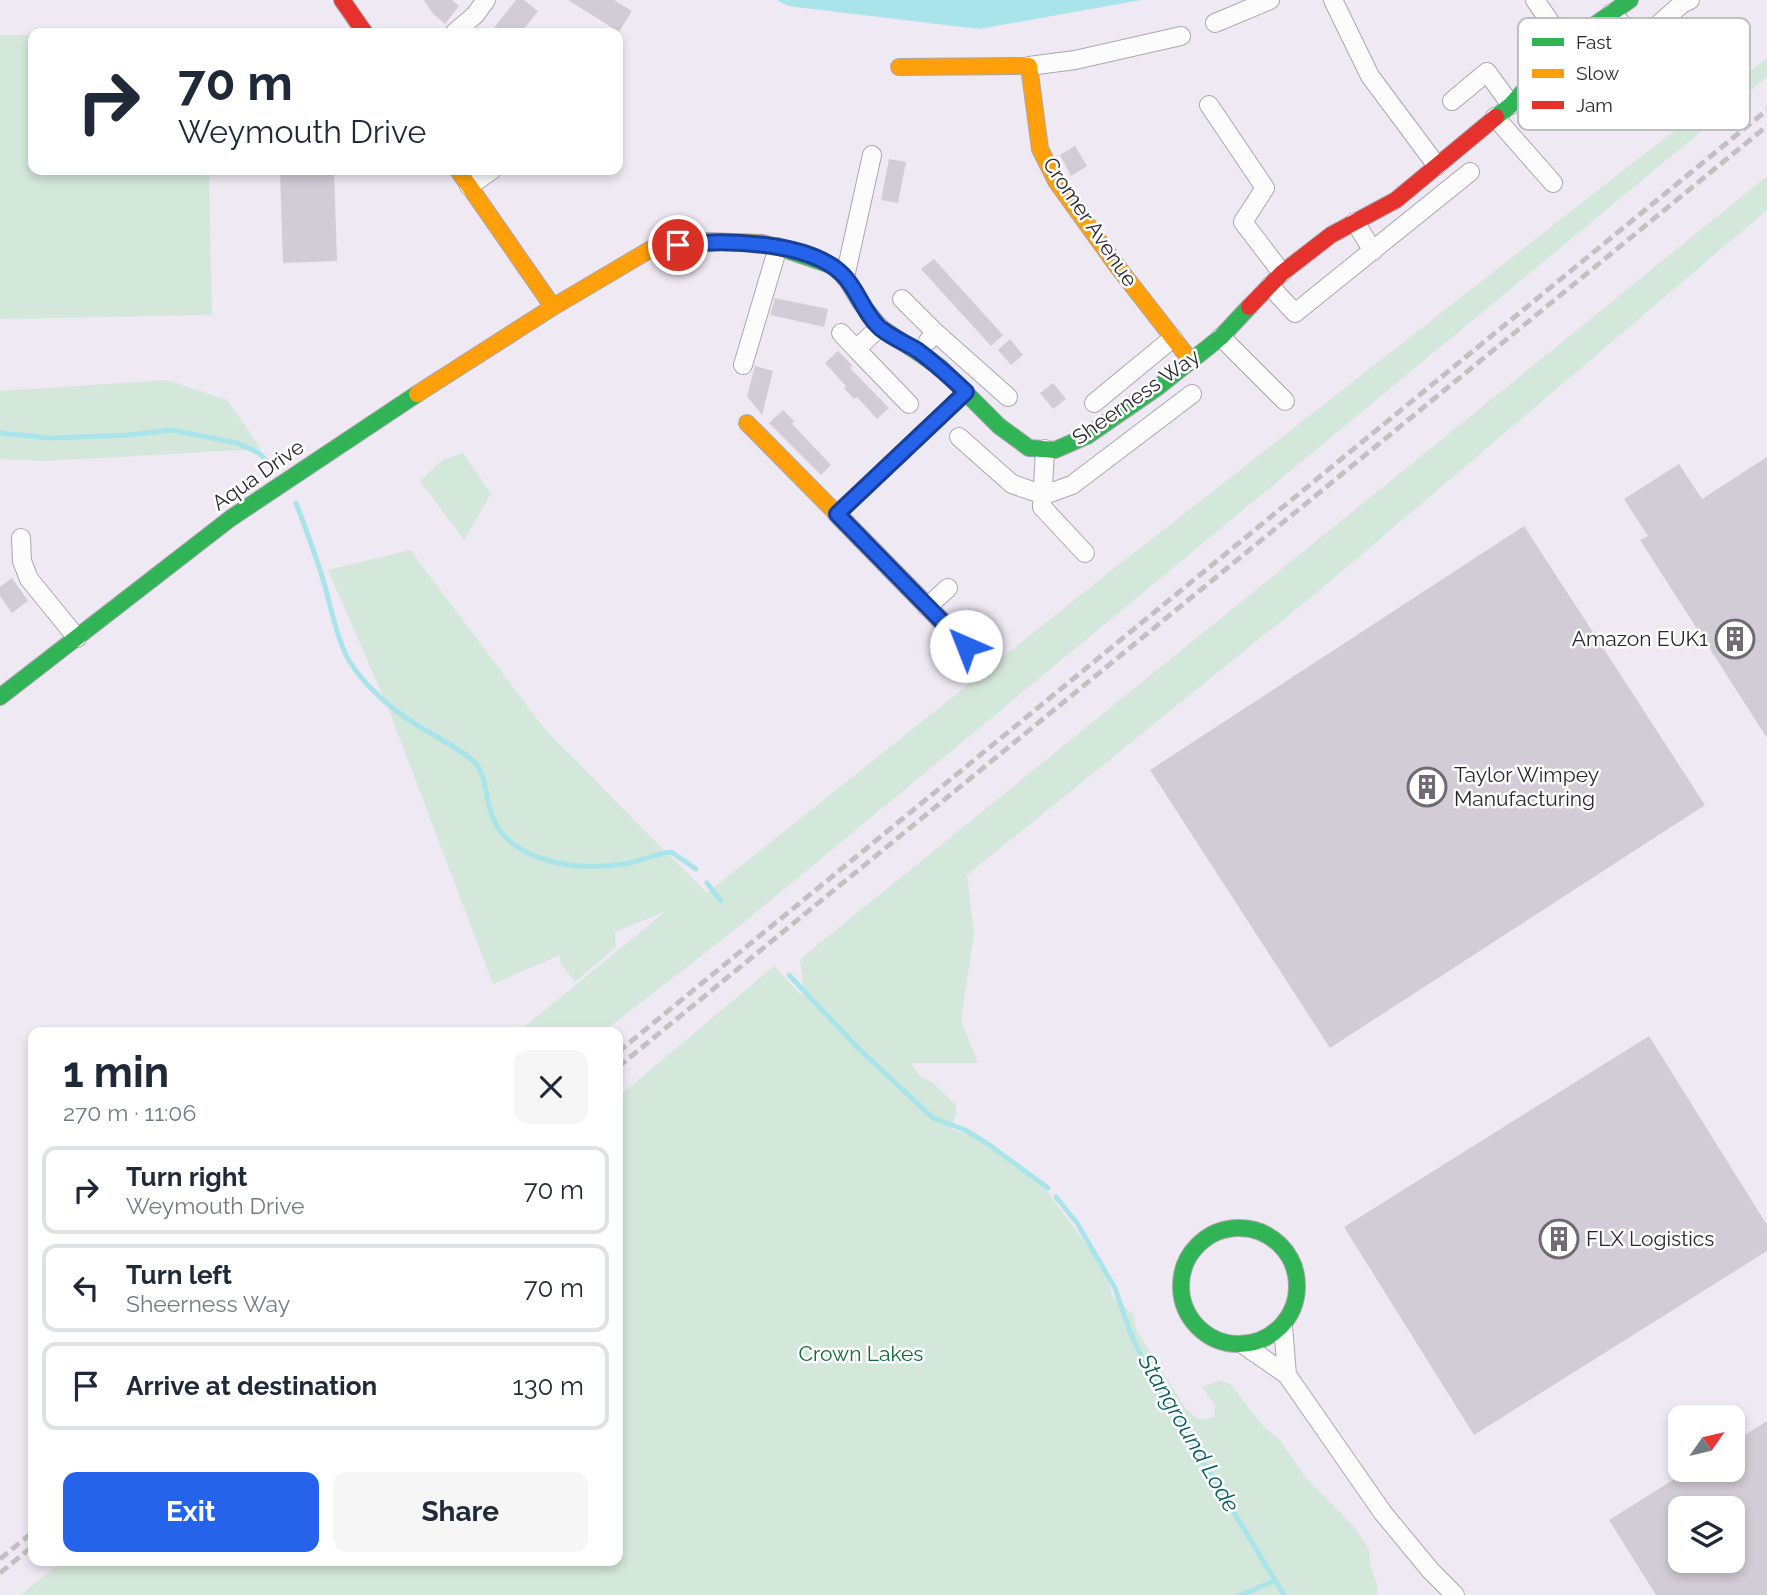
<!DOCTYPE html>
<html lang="en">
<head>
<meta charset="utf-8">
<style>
	body { margin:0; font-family:Raleway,sans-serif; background:#f6f6f7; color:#1f2937; height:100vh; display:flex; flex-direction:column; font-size:26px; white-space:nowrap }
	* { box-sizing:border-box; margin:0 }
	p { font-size:23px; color:#747a83 }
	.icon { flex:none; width:38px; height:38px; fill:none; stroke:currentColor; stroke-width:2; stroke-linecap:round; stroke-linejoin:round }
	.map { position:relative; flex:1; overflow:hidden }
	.side { position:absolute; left:28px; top:1027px; width:595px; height:539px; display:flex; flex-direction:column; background:#fff; border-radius:14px; box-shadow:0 4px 10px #0003 }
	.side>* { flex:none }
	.guide { position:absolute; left:28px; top:28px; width:595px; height:147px; border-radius:14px; box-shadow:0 4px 10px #0003; background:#fff; color:#1f2937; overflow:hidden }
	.needle { width:46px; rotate:56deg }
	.buttons { position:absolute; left:1668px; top:1405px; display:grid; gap:14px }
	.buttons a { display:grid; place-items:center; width:77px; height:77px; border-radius:14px; background:#fff; box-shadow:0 4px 10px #0003; font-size:35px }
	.pin { position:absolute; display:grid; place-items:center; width:60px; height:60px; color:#fff; margin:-30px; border:4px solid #fff; border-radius:50%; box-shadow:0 2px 7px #0007 }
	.me { position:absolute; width:77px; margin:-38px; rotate:316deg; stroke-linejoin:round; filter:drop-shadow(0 0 5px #0008) }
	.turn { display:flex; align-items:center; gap:24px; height:147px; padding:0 35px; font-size:32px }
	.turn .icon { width:91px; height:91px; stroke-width:2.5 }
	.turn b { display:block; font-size:49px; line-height:60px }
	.round { display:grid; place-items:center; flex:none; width:74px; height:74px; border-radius:14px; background:#f6f6f7 }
	.headline { display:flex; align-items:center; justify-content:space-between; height:119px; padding:0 35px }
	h1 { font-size:42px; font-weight:700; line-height:52px }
	.action { display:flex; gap:14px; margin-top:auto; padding:14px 35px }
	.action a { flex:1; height:80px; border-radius:14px; background:#2563eb; color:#fff; font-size:28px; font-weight:700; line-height:80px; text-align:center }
	.action a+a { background:#f6f6f7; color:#1f2937 }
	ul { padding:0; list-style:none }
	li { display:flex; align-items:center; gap:21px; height:88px; margin:0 14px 10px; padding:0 21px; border:4px solid #e0e1e3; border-radius:14px }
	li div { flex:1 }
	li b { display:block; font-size:26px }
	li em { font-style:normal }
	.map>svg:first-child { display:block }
	.green { fill:#d4e7db }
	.water { fill:#a9e4ea }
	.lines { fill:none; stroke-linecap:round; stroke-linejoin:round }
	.stream { stroke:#a9e4ea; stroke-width:5 }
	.building { fill:#d1ccd5; fill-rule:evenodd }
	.street-casing { stroke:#aba6af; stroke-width:20 }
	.fast-casing { stroke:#aba6af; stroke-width:18 }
	.slow-casing { stroke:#aba6af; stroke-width:18 }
	.jam-casing { stroke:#aba6af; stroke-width:18 }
	.street { stroke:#fdfcfd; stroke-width:18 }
	.fast { stroke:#30b455; stroke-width:16 }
	.slow { stroke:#ff9f0a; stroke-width:16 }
	.jam { stroke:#e5322d; stroke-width:16 }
	.rail { stroke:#c2c0c3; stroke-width:5; stroke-dasharray:10 5; stroke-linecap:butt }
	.route-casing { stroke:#184099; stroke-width:18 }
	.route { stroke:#2563eb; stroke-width:12 }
	.labels { text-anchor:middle; stroke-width:5; stroke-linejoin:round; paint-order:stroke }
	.street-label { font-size:21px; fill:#2b262e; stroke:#fff }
	.poi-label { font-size:21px; fill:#2b262e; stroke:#fff; text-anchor:start }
	.park-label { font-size:21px; fill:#0e6936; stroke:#fff }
	.water-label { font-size:23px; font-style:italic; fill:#0c5a5c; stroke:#fff }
	.key { fill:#fff; stroke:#bfbec0; stroke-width:2 }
	.key-label { font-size:19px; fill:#2b262e }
</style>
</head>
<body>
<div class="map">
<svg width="1767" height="1595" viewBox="0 0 1767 1595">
	<rect width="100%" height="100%" fill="#efe9f4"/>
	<!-- green -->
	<path class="green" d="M0,35H33V170H209L212,315L0,319Z
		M1767,58V77L742,924L603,1032H518L666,911L615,932L616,947L575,982L560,963V955L493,984L388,708L328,570L410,550L547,732L707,893L1103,577Z
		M1767,176V210L1321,589L967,875L974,934L961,1020L978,1063H910L922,1078L932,1082L956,1105V1114L951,1129L968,1134L1041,1183L1106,1271L1112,1296L1134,1315L1136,1330L1186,1409L1199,1420L1214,1417L1215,1405L1202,1387L1220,1380L1231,1385L1264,1427L1280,1440L1306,1478L1355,1528L1369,1549L1370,1565L1377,1584V1595H21L62,1561H618V1097L774,966L802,996C805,982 801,973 800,959Z
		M167,380L227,400L261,449L46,461L0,459V391Z
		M463,453L491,494L464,540L420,481L442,460Z"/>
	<!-- water -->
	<path class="water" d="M777,0H1141L979,29L788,6Z"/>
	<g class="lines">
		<!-- stream -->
		<path class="stream" d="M0,433L51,438L129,435L172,430L237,443L259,453L273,467
			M296,503C306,529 316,556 324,583C331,607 335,632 346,655C356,675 377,696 395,710C419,729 447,740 471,759C487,772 485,796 491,813C508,864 579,871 624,864C640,861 654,854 671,852L696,869
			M707,883L721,901
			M789,975L858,1048L933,1118L965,1130L988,1144L1048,1188
			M1056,1197L1077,1223L1115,1288L1130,1332L1151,1376L1284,1595
			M1241,1595L1271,1582"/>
	</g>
	<!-- building -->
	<path class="building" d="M424,0H452L459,6L445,24L433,14Z
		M516,0H524L538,11L521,33H490Z
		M568,0H614L632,11L619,32Z
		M1075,146L1087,166L1071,176L1060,155Z
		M889,159L906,162L898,203L881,200Z
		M280,170H334L337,261L283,263Z
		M934,259L1003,335L991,346L921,269Z
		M775,298L828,309L824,327L770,315Z
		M1010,339L1023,355L1011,365L998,350Z
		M838,351L853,366L850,368L889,408L877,419L857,397L854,399L844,388L846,386L825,363Z
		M755,366L773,371L762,415L747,396Z
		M1053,383L1066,399L1053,409L1040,393Z
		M783,410L794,421L792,424L831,465L821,475L769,423Z
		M1767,457V738L1640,540L1648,536L1624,499L1679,464L1702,499Z
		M1524,526L1705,805L1330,1048L1150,770Z
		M12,578L28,601L12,613L0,596V587Z
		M1649,1036L1767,1225V1251L1474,1435L1344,1227Z
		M1767,1421V1595H1656L1609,1520L1689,1470H1732V1443ZM1680,1508H1732V1561H1680Z"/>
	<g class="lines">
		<defs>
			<path id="street" d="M1333,0L1370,76L1437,166
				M1535,0L1566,45
				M1215,23L1270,0
				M454,33L475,15L486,0
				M1638,42L1683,3L1690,0
				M1029,66L1075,60L1181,36
				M1452,101L1487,72L1511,105
				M1209,105L1265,188L1243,222L1282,273
				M1555,107L1638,42L1612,13
				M1495,117L1553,183
				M469,186L492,170
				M1355,222L1373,251
				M845,277L872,155
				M1270,286L1295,313L1470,172
				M902,299L936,333L928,341
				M880,327L856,349L909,404
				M841,333L856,349
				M936,333L1008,397
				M1221,337L1285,401
				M743,365L778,247
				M1094,403L1173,338
				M959,437L1012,484L1044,495L1072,485L1192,394
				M1045,449L1042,507L1085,553
				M837,514L966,646
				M21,538L22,561L29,579L77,638
				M927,607L948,588
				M1283,1326L1287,1375
				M1244,1345L1287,1375L1383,1513L1431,1571L1455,1595"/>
			<path id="fast" d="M1496,117L1511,105L1566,45L1630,0
				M786,250L833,266L845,277L860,302L880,327L941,368L999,426L1029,448L1055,450L1087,436L1158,387L1221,337L1249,307
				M0,697L231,518L417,394
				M1181 1286a58 58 0 1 1 116 0a58 58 0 1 1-116 0Z"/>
			<path id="slow" d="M899,67L1029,66L1040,149L1056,181L1117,266L1191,361
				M458,170L553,307
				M417,394L553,307L651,249L706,241L763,243L786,250
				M747,423L837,514L966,392"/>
			<path id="jam" d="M342,0L365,33
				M1249,307L1282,273L1331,235L1396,200L1496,117"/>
		</defs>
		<!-- street casing -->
		<use href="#street" class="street-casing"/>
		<!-- fast casing -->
		<use href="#fast" class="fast-casing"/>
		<!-- slow casing -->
		<use href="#slow" class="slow-casing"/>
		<!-- jam casing -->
		<use href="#jam" class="jam-casing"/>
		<!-- street -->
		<use href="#street" class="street"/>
		<!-- fast -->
		<use href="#fast" class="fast"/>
		<!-- slow -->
		<use href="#slow" class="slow"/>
		<!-- jam -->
		<use href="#jam" class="jam"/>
		<!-- rail -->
		<path class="rail" d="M618,1052L1767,110
			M618,1067L1767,126
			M0,1559L33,1532
			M0,1573L33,1546"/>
	</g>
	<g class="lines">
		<defs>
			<path id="route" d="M678,245C723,239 810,241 843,275C858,290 864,314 880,328C891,337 905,343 917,350C935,363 950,377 966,392L837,514L966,646"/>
		</defs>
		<!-- route casing -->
		<use href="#route" class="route-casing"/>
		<!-- route -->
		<use href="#route" class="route"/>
	</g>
	<!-- icons -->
	<defs>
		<symbol id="building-ring" viewBox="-11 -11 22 22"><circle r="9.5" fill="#fff" stroke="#706a73" stroke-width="1.5"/><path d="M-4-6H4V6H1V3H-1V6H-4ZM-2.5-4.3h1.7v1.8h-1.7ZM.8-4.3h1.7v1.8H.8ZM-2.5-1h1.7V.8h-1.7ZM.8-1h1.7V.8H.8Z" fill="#706a73"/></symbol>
	</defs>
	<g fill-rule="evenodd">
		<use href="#building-ring" x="1713" y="617" width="44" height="44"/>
		<use href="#building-ring" x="1405" y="765" width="44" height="44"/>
		<use href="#building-ring" x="1537" y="1217" width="44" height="44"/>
	</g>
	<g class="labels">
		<!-- street labels -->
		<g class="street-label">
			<text transform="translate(1090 222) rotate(56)" y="7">Cromer Avenue</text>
			<text transform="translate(1136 397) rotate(-35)" y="7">Sheerness Way</text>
			<text transform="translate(258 475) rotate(-35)" y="7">Aqua Drive</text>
		</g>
		<!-- poi labels -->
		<g class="poi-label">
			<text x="1708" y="646" text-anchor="end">Amazon EUK1</text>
			<text x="1454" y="782">Taylor Wimpey<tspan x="1454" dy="24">Manufacturing</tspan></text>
			<text x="1586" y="1246">FLX Logistics</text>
		</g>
		<!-- park labels -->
		<g class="park-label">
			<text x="861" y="1361">Crown Lakes</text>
		</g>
		<!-- water labels -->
		<g class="water-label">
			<text transform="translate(1189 1433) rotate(60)" y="8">Stanground Lode</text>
		</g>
	</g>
	<!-- legend -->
	<rect x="1518" y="18" width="232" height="112" rx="10" class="key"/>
	<rect x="1532" y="38" width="32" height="8" fill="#30b455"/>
	<rect x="1532" y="69" width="32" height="9" fill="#ff9f0a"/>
	<rect x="1532" y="101" width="32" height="8" fill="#e5322d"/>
	<g class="key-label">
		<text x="1576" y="49">Fast</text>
		<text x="1576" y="80">Slow</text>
		<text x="1576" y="112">Jam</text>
	</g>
</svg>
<div class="buttons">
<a><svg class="needle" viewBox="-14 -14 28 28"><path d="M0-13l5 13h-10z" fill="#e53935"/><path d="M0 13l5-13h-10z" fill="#747a83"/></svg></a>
<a><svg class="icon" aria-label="layers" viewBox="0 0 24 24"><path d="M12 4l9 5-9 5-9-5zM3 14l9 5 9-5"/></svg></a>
</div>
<div class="pin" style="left:678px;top:245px;background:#d93025"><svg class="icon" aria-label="arrive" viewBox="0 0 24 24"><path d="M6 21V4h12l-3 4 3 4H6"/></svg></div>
<svg class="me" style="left:966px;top:646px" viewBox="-20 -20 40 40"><circle r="19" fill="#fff"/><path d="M0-13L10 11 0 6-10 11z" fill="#2563eb"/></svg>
<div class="guide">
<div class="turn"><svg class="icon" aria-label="right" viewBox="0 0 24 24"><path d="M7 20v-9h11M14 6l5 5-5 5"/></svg><div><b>70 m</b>Weymouth Drive</div></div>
</div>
<section class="side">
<div class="headline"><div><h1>1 min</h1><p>270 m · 11:06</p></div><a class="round"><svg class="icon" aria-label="close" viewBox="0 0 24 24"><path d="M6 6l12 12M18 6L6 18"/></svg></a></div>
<ul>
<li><svg class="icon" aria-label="right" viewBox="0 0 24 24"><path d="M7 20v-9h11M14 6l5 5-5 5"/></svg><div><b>Turn right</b><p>Weymouth Drive</p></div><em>70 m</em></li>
<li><svg class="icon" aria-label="left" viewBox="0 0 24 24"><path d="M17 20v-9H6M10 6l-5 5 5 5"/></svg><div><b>Turn left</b><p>Sheerness Way</p></div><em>70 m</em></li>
<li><svg class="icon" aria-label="arrive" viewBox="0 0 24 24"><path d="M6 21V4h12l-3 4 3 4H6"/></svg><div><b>Arrive at destination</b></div><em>130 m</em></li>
</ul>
<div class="action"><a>Exit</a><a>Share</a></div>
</section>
</div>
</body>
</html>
